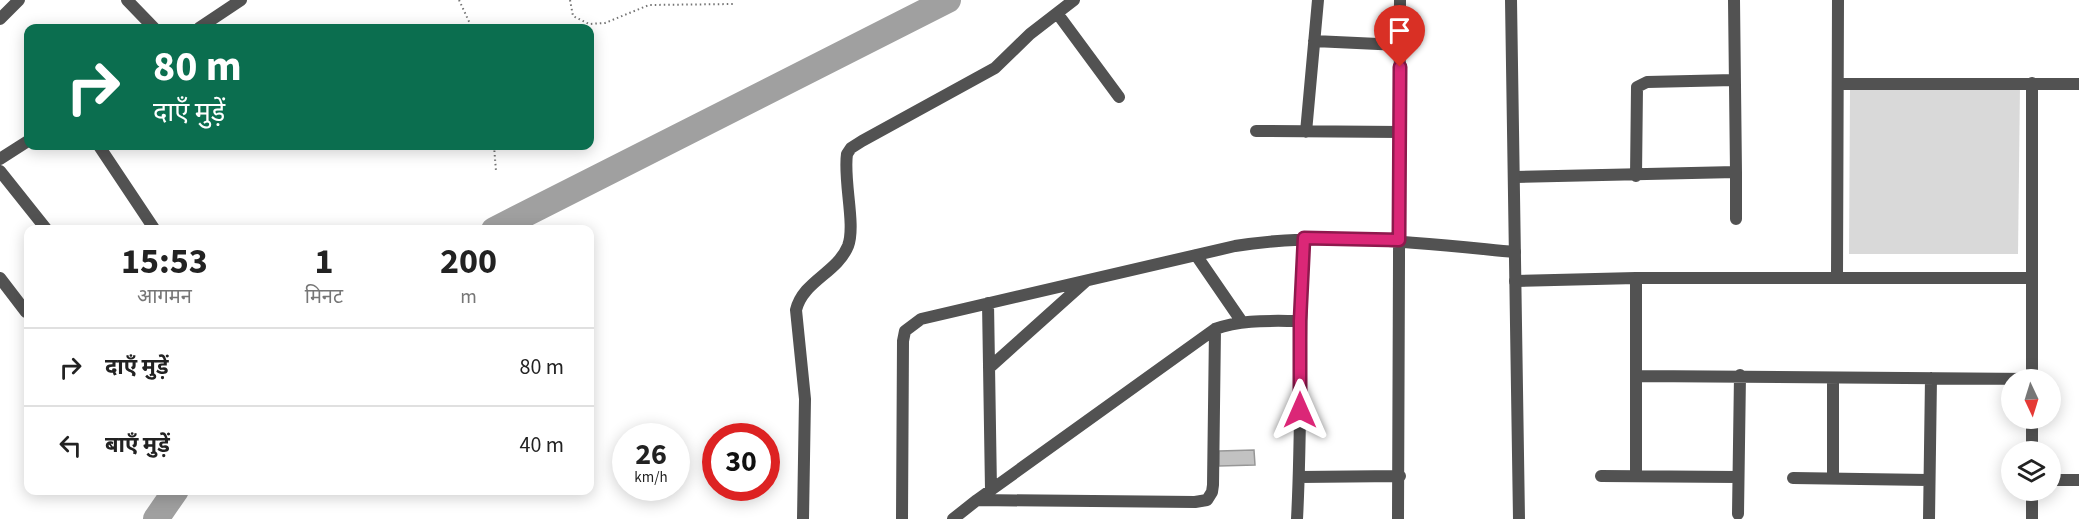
<!DOCTYPE html>
<html lang="hi">
<head>
<meta charset="utf-8">
<style>
	body { margin:0; font-family:"Source Sans 3","Noto Sans Devanagari",sans-serif; background:#f6f6f6; color:#222; height:100vh; display:flex; flex-direction:column; font-size:22px; white-space:nowrap }
	* { box-sizing:border-box; margin:0 }
	p { font-size:20px; color:#767676 }
	.icon { flex:none; width:33px; height:33px; fill:none; stroke:currentColor; stroke-width:2; stroke-linecap:round; stroke-linejoin:round }
	.map { position:relative; flex:1; overflow:hidden }
	.sheet { position:absolute; left:24px; top:225px; width:570px; height:270px; display:flex; flex-direction:column; background:#fff; border-radius:12px; box-shadow:0 3px 15px #0003 }
	.sheet>* { flex:none }
	.top-card { position:absolute; left:24px; top:24px; width:570px; height:126px; border-radius:12px; box-shadow:0 3px 15px #0003; background:#0b6e4f; color:#fff; overflow:hidden }
	.needle { width:39px; rotate:176deg }
	.fabs { position:absolute; left:2001px; top:369px; display:grid; gap:12px }
	.fabs a { display:grid; place-items:center; width:60px; height:60px; border-radius:50%; background:#fff; box-shadow:0 3px 15px #0003; font-size:30px }
	.speed { position:absolute; left:612px; top:423px; display:flex; gap:12px; font-size:30px; font-weight:700; text-align:center }
	.speed>* { display:grid; place-content:center; width:78px; height:78px; border-radius:50%; background:#fff; box-shadow:0 3px 15px #0003; line-height:1 }
	.speed small { font-size:15px; font-weight:400 }
	.speed .limit { border:9px solid #d22; background:#fff; color:#111 }
	.pin { position:absolute; display:grid; place-items:center; width:51px; height:51px; color:#fff; margin:-62px -26px; border-radius:50% 50% 50% 0; rotate:-45deg; box-shadow:0 0 6px #0007 }
	.pin .icon { rotate:45deg }
	.me { position:absolute; width:66px; margin:-33px; rotate:0deg; stroke-linejoin:round; filter:drop-shadow(0 0 4px #0008) }
	.turn { display:flex; align-items:center; gap:21px; height:126px; padding:0 30px; font-size:27px }
	.turn .icon { width:78px; height:78px; stroke-width:2.5 }
	.turn b { display:block; font-size:42px; line-height:51px }
	.eta { display:flex; justify-content:space-evenly; align-items:center; height:102px; text-align:center }
	.eta b { font-size:36px; font-weight:700; line-height:42px }
	ul { padding:0; list-style:none }
	li { display:flex; align-items:center; gap:18px; height:78px; padding:0 30px; border-top:2px solid #e0e0e0 }
	li div { flex:1 }
	li b { display:block; font-size:22px }
	li em { font-style:normal }
	.map>svg:first-child { display:block }
	.green { fill:#d9d9d9 }
	.lines { fill:none; stroke-linecap:round; stroke-linejoin:round }
	.river { stroke:#a0a0a0; stroke-width:26 }
	.building { fill:#c2c2c2; stroke:#969696; stroke-width:1.5 }
	.path { stroke:#747474; stroke-width:2; stroke-dasharray:1.5 3; stroke-linecap:butt }
	.minor { stroke:#525252; stroke-width:12 }
	.tertiary { stroke:#525252; stroke-width:12 }
	.route-casing { stroke:#8e194d; stroke-width:15 }
	.route { stroke:#db2777; stroke-width:10 }
</style>
</head>
<body>
<div class="map">
<svg width="2079" height="519" viewBox="0 0 2079 519">
	<rect width="100%" height="100%" fill="#fff"/>
	<!-- green -->
	<path class="green" d="M2020,86L2018,254H1849L1850,90Z"/>
	<g class="lines">
		<!-- river -->
		<path class="river" d="M494,230L948,0
			M156,519L176,490"/>
	</g>
	<!-- building -->
	<path class="building" d="M1254,450L1255,465L1219,466V451Z"/>
	<g class="lines">
		<!-- path -->
		<path class="path" d="M459,0L472,28
			M570,0L573,16L589,24L605,23L649,5L734,4
			M494,146L496,171"/>
		<!-- minor -->
		<path class="minor" d="M127,0L154,28
			M1057,13L1119,97
			M0,19L19,0
			M1314,41L1400,45
			M1839,84H2079
			M1256,131L1401,132
			M1306,132L1318,0
			M99,146L155,230
			M0,171L47,230
			M1636,176L1637,87L1647,82L1734,80
			M1515,177L1736,172L1734,0
			M1736,219V172
			M1196,255L1242,322
			M1837,277L1838,0
			M0,278L26,312
			M1636,278V476
			M1515,281L1636,278H2032
			M988,303L991,490
			M989,368L1086,281
			M1638,376L2032,379
			M2032,380V83
			M2032,452V418
			M1601,476L1738,477
			M1299,477L1400,476
			M1793,478L1928,480
			M1833,478V378
			M2050,480H2079
			M977,500L1195,502L1207,500L1212,492L1213,485L1215,329
			M1738,514L1740,375
			M803,519L805,399L796,310C803,281 837,273 848,246C856,225 843,180 847,154L851,148L862,141L995,68L1030,34L1074,0
			M902,519L903,341L905,331L921,319L1235,246C1328,231 1421,243 1515,252
			M953,519L977,500L1215,329C1242,319 1271,321 1300,321
			M1297,519C1302,425 1299,331 1304,238
			M1398,519L1400,0
			M1929,519L1931,378
			M2032,519V490"/>
		<!-- tertiary -->
		<path class="tertiary" d="M1511,0L1519,519
			M199,28L241,0
			M0,159L28,141"/>
	</g>
	<g class="lines">
		<defs>
			<path id="route" d="M1300,410V321L1304,238L1399,240L1400,67"/>
		</defs>
		<!-- route casing -->
		<use href="#route" class="route-casing"/>
		<!-- route -->
		<use href="#route" class="route"/>
	</g>
</svg>
<div class="fabs">
<a><svg class="needle" viewBox="-14 -14 28 28"><path d="M0-13l5 13h-10z" fill="#e53935"/><path d="M0 13l5-13h-10z" fill="#767676"/></svg></a>
<a><svg class="icon" aria-label="layers" viewBox="0 0 24 24"><path d="M12 4l9 5-9 5-9-5zM3 14l9 5 9-5"/></svg></a>
</div>
<div class="speed"><div>26<small>km/h</small></div><div class="limit">30</div></div>
<div class="pin" style="left:1400px;top:67px;background:#d93025"><svg class="icon" aria-label="arrive" viewBox="0 0 24 24"><path d="M6 21V4h12l-3 4 3 4H6"/></svg></div>
<svg class="me" style="left:1300px;top:410px" viewBox="-20 -20 40 40"><path d="M0-17L14 15 0 8-14 15z" fill="#db2777" stroke="#fff" stroke-width="4"/></svg>
<div class="top-card">
<div class="turn"><svg class="icon" aria-label="right" viewBox="0 0 24 24"><path d="M7 20v-9h11M14 6l5 5-5 5"/></svg><div><b>80 m</b>दाएँ मुड़ें</div></div>
</div>
<section class="sheet">
<div class="eta">
<div><b>15:53</b><p>आगमन</p></div>
<div><b>1</b><p>मिनट</p></div>
<div><b>200</b><p>m</p></div>
</div>
<ul>
<li><svg class="icon" aria-label="right" viewBox="0 0 24 24"><path d="M7 20v-9h11M14 6l5 5-5 5"/></svg><div><b>दाएँ मुड़ें</b></div><em>80 m</em></li>
<li><svg class="icon" aria-label="left" viewBox="0 0 24 24"><path d="M17 20v-9H6M10 6l-5 5 5 5"/></svg><div><b>बाएँ मुड़ें</b></div><em>40 m</em></li>
</ul>
</section>
</div>
</body>
</html>
